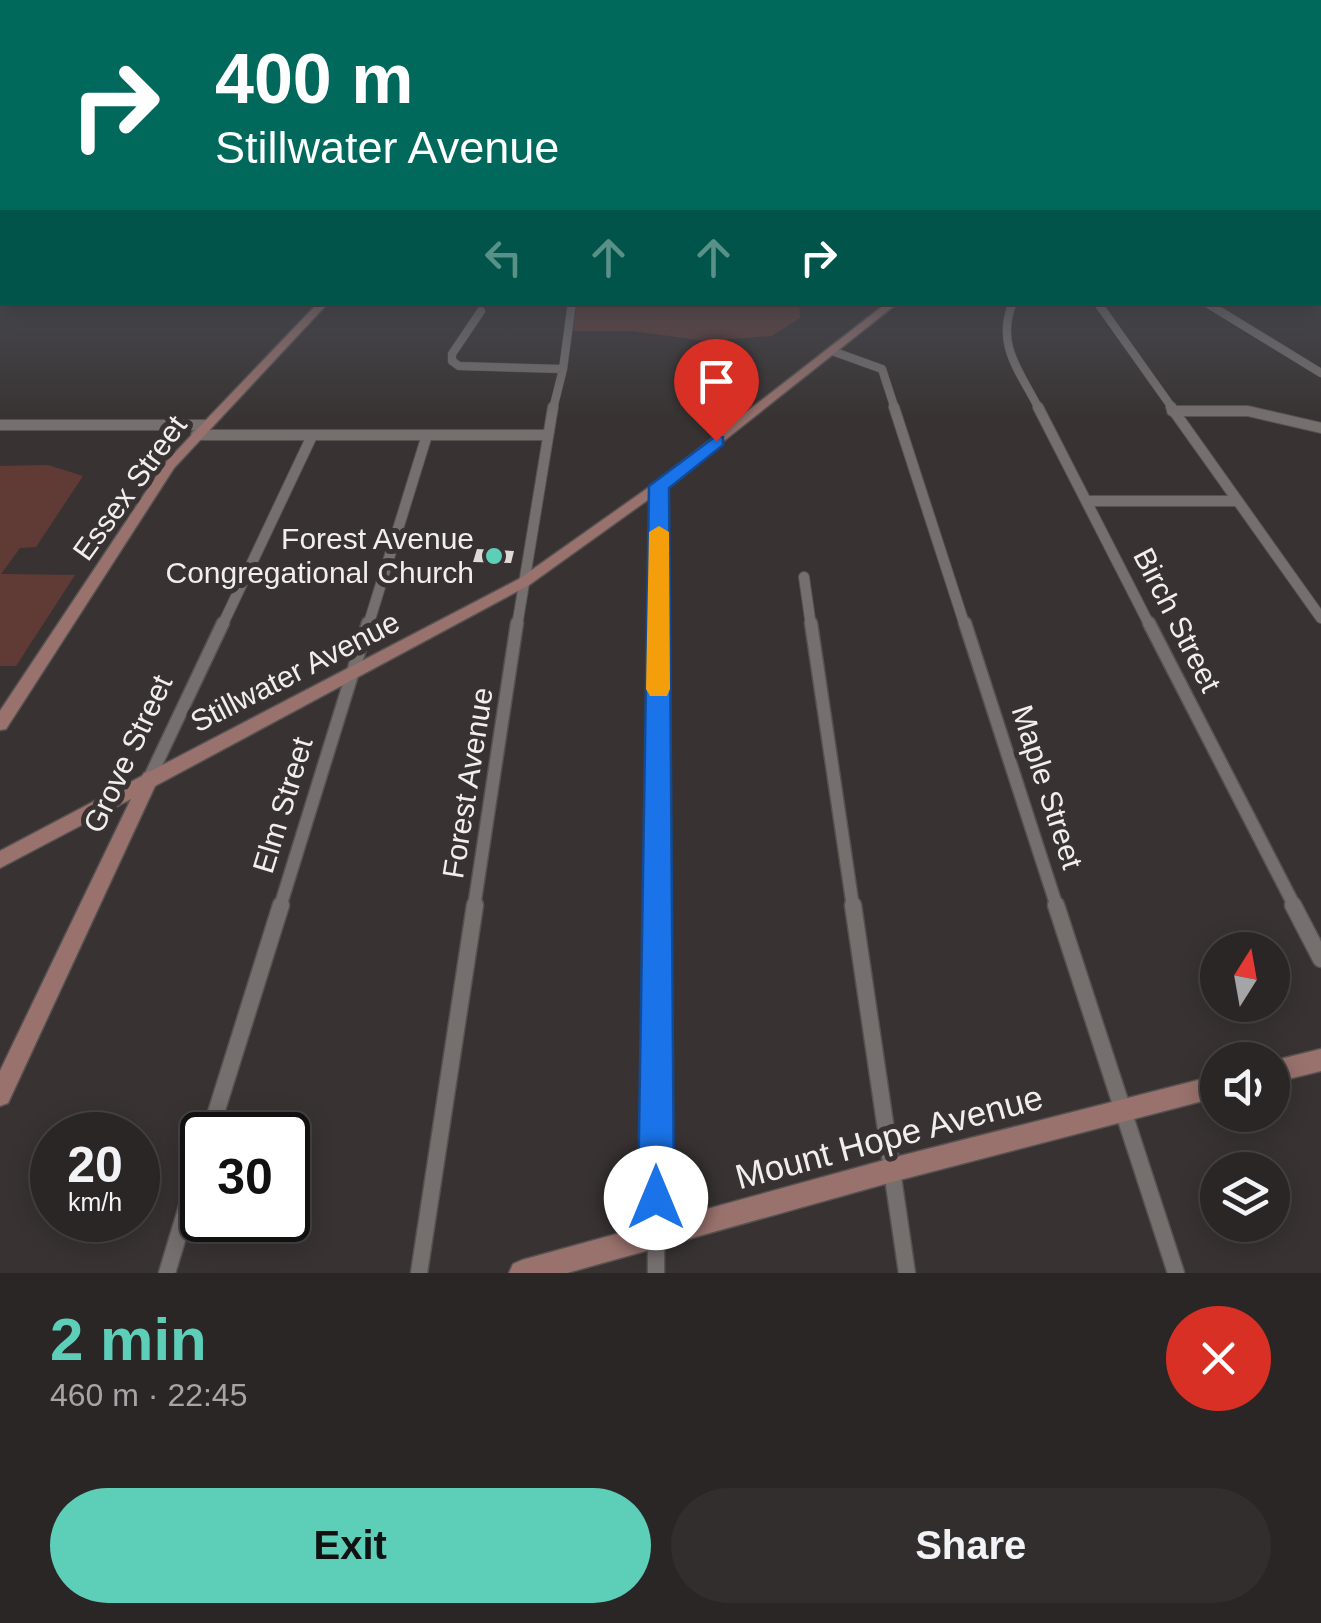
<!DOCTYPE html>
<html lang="en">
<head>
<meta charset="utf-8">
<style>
	body { margin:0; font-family:Arial,sans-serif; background:#322e2e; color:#f1f3f6; height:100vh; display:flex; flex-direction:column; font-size:38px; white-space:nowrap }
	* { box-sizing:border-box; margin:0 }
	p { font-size:32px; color:#a5a5a7 }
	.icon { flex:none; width:55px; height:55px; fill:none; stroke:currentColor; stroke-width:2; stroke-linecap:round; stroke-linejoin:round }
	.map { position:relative; height:1273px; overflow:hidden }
	.sheet { display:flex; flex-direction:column; background:#2a2626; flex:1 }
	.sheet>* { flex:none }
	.banner { position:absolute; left:0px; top:0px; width:1322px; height:305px; box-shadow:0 5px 25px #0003,0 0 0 2px #464343; background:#00695c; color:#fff; overflow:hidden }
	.needle { width:65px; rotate:11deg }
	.buttons { position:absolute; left:1200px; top:932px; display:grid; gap:20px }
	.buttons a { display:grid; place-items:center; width:90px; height:90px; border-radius:50%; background:#2a2626; box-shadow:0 5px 25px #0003,0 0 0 2px #464343; font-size:50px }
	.speed { position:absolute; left:30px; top:1112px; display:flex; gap:20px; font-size:50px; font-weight:700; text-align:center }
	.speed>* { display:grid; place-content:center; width:130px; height:130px; border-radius:50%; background:#2a2626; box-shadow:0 5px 25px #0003,0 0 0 2px #464343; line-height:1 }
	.speed small { font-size:25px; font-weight:400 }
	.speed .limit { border:5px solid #111; border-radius:15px; background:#fff; color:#111 }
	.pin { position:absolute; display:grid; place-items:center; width:85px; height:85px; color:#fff; margin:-102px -42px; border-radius:50% 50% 50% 0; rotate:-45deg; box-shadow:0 0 10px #0007 }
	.pin .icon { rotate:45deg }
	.me { position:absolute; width:110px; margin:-55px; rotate:0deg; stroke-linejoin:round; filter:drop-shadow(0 0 8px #0008) }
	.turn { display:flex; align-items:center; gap:35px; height:210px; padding:0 50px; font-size:45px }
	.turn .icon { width:130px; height:130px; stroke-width:2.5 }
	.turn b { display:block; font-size:70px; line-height:85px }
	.lanes { display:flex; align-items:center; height:95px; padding:0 50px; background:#0003; justify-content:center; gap:50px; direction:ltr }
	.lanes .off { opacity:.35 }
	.round { display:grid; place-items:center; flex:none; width:105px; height:105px; border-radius:52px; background:#322e2e }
	.headline { display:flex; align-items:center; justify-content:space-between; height:170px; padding:0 50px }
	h1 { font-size:60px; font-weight:700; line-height:75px; color:#5dceb8 }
	.primary-button { display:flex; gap:20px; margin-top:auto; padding:20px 50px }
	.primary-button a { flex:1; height:115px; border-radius:60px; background:#5dceb8; color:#111; font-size:40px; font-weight:700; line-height:115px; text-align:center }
	.primary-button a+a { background:#322e2e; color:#f1f3f6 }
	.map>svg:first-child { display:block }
	.green { fill:#603b36 }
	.building { fill:#dfd9d8 }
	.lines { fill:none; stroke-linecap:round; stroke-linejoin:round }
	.street-far3-casing { stroke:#565251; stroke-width:9 }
	.street-far2-casing { stroke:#565251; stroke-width:12 }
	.street-far1-casing { stroke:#565251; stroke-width:15 }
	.street-casing { stroke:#565251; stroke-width:19 }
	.secondary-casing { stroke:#565251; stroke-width:3 }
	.highway-casing { stroke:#565251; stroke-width:22 }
	.street-far3 { stroke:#756f6e; stroke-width:8 }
	.street-far2 { stroke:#756f6e; stroke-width:10 }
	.street-far1 { stroke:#756f6e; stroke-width:12 }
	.street { stroke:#756f6e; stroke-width:16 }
	.secondary { fill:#99726d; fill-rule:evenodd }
	.highway { stroke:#ee7a6c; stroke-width:20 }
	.route { fill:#1a73e8; stroke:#114b97; stroke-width:2.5 }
	.slow { fill:#f59e0b }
	.poi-dot { fill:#5dceb8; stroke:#383332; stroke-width:4 }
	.labels { text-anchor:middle; stroke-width:10; stroke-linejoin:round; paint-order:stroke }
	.street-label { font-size:30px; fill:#f1eeed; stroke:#383332 }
	.poi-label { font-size:30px; fill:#f1eeed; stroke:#383332; text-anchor:end }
	.near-street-label { font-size:35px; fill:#f1eeed; stroke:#383332 }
</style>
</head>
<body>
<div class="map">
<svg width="1321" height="1273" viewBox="0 0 1321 1273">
	<rect width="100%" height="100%" fill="#383332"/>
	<!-- green -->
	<path class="green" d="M577,303H799L800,318L772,336L706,341L631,331H573Z
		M48,465L83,476L36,547L20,548L1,574L75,575L16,666H0V466Z"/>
	<!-- building -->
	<path class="building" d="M477,549L514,551L511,563L473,562Z"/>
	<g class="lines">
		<defs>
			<path id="street-far3" d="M1013,302C995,345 1020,371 1039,409
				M1097,302L1173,409
				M1205,302L1321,373
				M481,311L452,354V361L459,366L563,369
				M832,351L882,369L895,409
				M553,409L563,369L572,302"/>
			<path id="street-far2" d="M894,407L965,626
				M1038,407L1150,626
				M1171,407L1321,618
				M1172,411H1248L1321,428
				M0,425H205
				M196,435H546
				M1088,501H1238
				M804,577L811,626
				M222,626L311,438
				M368,626L427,435
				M517,626L553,407
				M658,626L659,486"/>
			<path id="street-far1" d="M811,623L853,907
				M965,623L1057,907
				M1149,623L1295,907
				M150,777L223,623
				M280,907L368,623
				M474,907L517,623
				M657,907L658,623"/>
			<path id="street" d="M853,905L907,1273
				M1056,905L1176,1273
				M1293,905L1321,959
				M209,1135L281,905
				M167,1273L202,1157
				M419,1273L475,905
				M656,1273L657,905"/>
			<path id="secondary" d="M1320,294H1321V300H1320Z
				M319,302H329L174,468L6,729L0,730V711L165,463Z
				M888,302H899L663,489L529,585L155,786L8,1103L0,1106V1071L131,799L0,868V851L142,776L144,773L151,771L519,579L655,483Z
				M1321,1049V1071L1272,1083V1061Z
				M1218,1075V1097L892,1182L567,1273H509L513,1264L522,1260L892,1158Z"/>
			<path id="highway" d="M0,247L2,245"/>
		</defs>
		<!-- street-far3 casing -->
		<use href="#street-far3" class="street-far3-casing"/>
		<!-- street-far2 casing -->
		<use href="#street-far2" class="street-far2-casing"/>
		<!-- street-far1 casing -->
		<use href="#street-far1" class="street-far1-casing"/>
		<!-- street casing -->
		<use href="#street" class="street-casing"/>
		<!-- secondary casing -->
		<use href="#secondary" class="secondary-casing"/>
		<!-- highway casing -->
		<use href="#highway" class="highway-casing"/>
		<!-- street-far3 -->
		<use href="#street-far3" class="street-far3"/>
		<!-- street-far2 -->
		<use href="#street-far2" class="street-far2"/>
		<!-- street-far1 -->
		<use href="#street-far1" class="street-far1"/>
		<!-- street -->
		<use href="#street" class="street"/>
		<!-- secondary -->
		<use href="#secondary" class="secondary"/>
		<!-- highway -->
		<use href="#highway" class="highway"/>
	</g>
	<!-- sky -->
	<linearGradient id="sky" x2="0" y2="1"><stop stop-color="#1f1c1c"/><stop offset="0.58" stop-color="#4d505a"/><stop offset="1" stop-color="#4d505a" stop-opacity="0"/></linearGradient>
	<rect width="1321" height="420" fill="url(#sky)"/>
	<!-- route -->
	<path class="route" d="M716,436L723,437V445L669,488L674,1198L669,1211L656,1216L643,1211L638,1198L649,486Z"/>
	<!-- slow -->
	<path class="slow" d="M659,526L669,532L670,689L667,696H650L646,689L649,532Z"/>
	<!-- markers -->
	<circle class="poi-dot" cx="494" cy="556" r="10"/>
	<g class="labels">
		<!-- street labels -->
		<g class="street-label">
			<text transform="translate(130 488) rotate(-54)" y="10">Essex Street</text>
			<text transform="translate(1177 620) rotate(63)" y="10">Birch Street</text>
			<text transform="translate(295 672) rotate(-27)" y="10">Stillwater Avenue</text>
			<text transform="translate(128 754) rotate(-65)" y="10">Grove Street</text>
			<text transform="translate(468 783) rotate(-81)" y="10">Forest Avenue</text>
			<text transform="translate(1047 787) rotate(72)" y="10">Maple Street</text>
			<text transform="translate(283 805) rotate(-73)" y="10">Elm Street</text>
		</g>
		<!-- poi labels -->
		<g class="poi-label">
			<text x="474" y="549">Forest Avenue<tspan x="474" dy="34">Congregational Church</tspan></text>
		</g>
		<!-- near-street labels -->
		<g class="near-street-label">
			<text transform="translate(889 1137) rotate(-15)" y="12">Mount Hope Avenue</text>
		</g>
	</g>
</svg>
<div class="buttons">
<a><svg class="needle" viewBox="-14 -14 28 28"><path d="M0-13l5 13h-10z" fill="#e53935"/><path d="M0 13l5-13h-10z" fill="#a5a5a7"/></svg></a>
<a><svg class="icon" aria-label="sound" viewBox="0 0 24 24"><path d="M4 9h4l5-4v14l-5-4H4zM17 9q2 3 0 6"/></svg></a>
<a><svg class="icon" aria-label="layers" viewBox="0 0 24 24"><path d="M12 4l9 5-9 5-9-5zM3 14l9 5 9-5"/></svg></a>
</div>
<div class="speed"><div>20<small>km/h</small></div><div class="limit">30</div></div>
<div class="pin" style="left:716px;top:441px;background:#d93025"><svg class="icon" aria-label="arrive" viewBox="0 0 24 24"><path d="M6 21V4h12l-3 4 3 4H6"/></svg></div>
<svg class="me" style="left:656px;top:1198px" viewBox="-20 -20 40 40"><circle r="19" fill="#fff"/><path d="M0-13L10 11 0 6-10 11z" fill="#1a73e8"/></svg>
<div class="banner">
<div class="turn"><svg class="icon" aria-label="right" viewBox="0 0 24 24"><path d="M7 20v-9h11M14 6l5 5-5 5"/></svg><div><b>400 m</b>Stillwater Avenue</div></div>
<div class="lanes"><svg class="icon off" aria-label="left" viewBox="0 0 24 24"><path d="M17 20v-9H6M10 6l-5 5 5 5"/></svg><svg class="icon off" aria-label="ahead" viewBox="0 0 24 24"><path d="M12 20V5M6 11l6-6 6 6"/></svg><svg class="icon off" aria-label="ahead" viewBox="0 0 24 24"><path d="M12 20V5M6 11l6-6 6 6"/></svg><svg class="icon" aria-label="right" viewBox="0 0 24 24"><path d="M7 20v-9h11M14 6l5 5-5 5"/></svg></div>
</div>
</div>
<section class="sheet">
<div class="headline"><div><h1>2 min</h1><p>460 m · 22:45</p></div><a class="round" style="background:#d93025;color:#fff"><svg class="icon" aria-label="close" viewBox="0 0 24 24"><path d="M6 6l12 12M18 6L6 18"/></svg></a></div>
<div class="primary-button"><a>Exit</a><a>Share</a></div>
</section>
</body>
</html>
